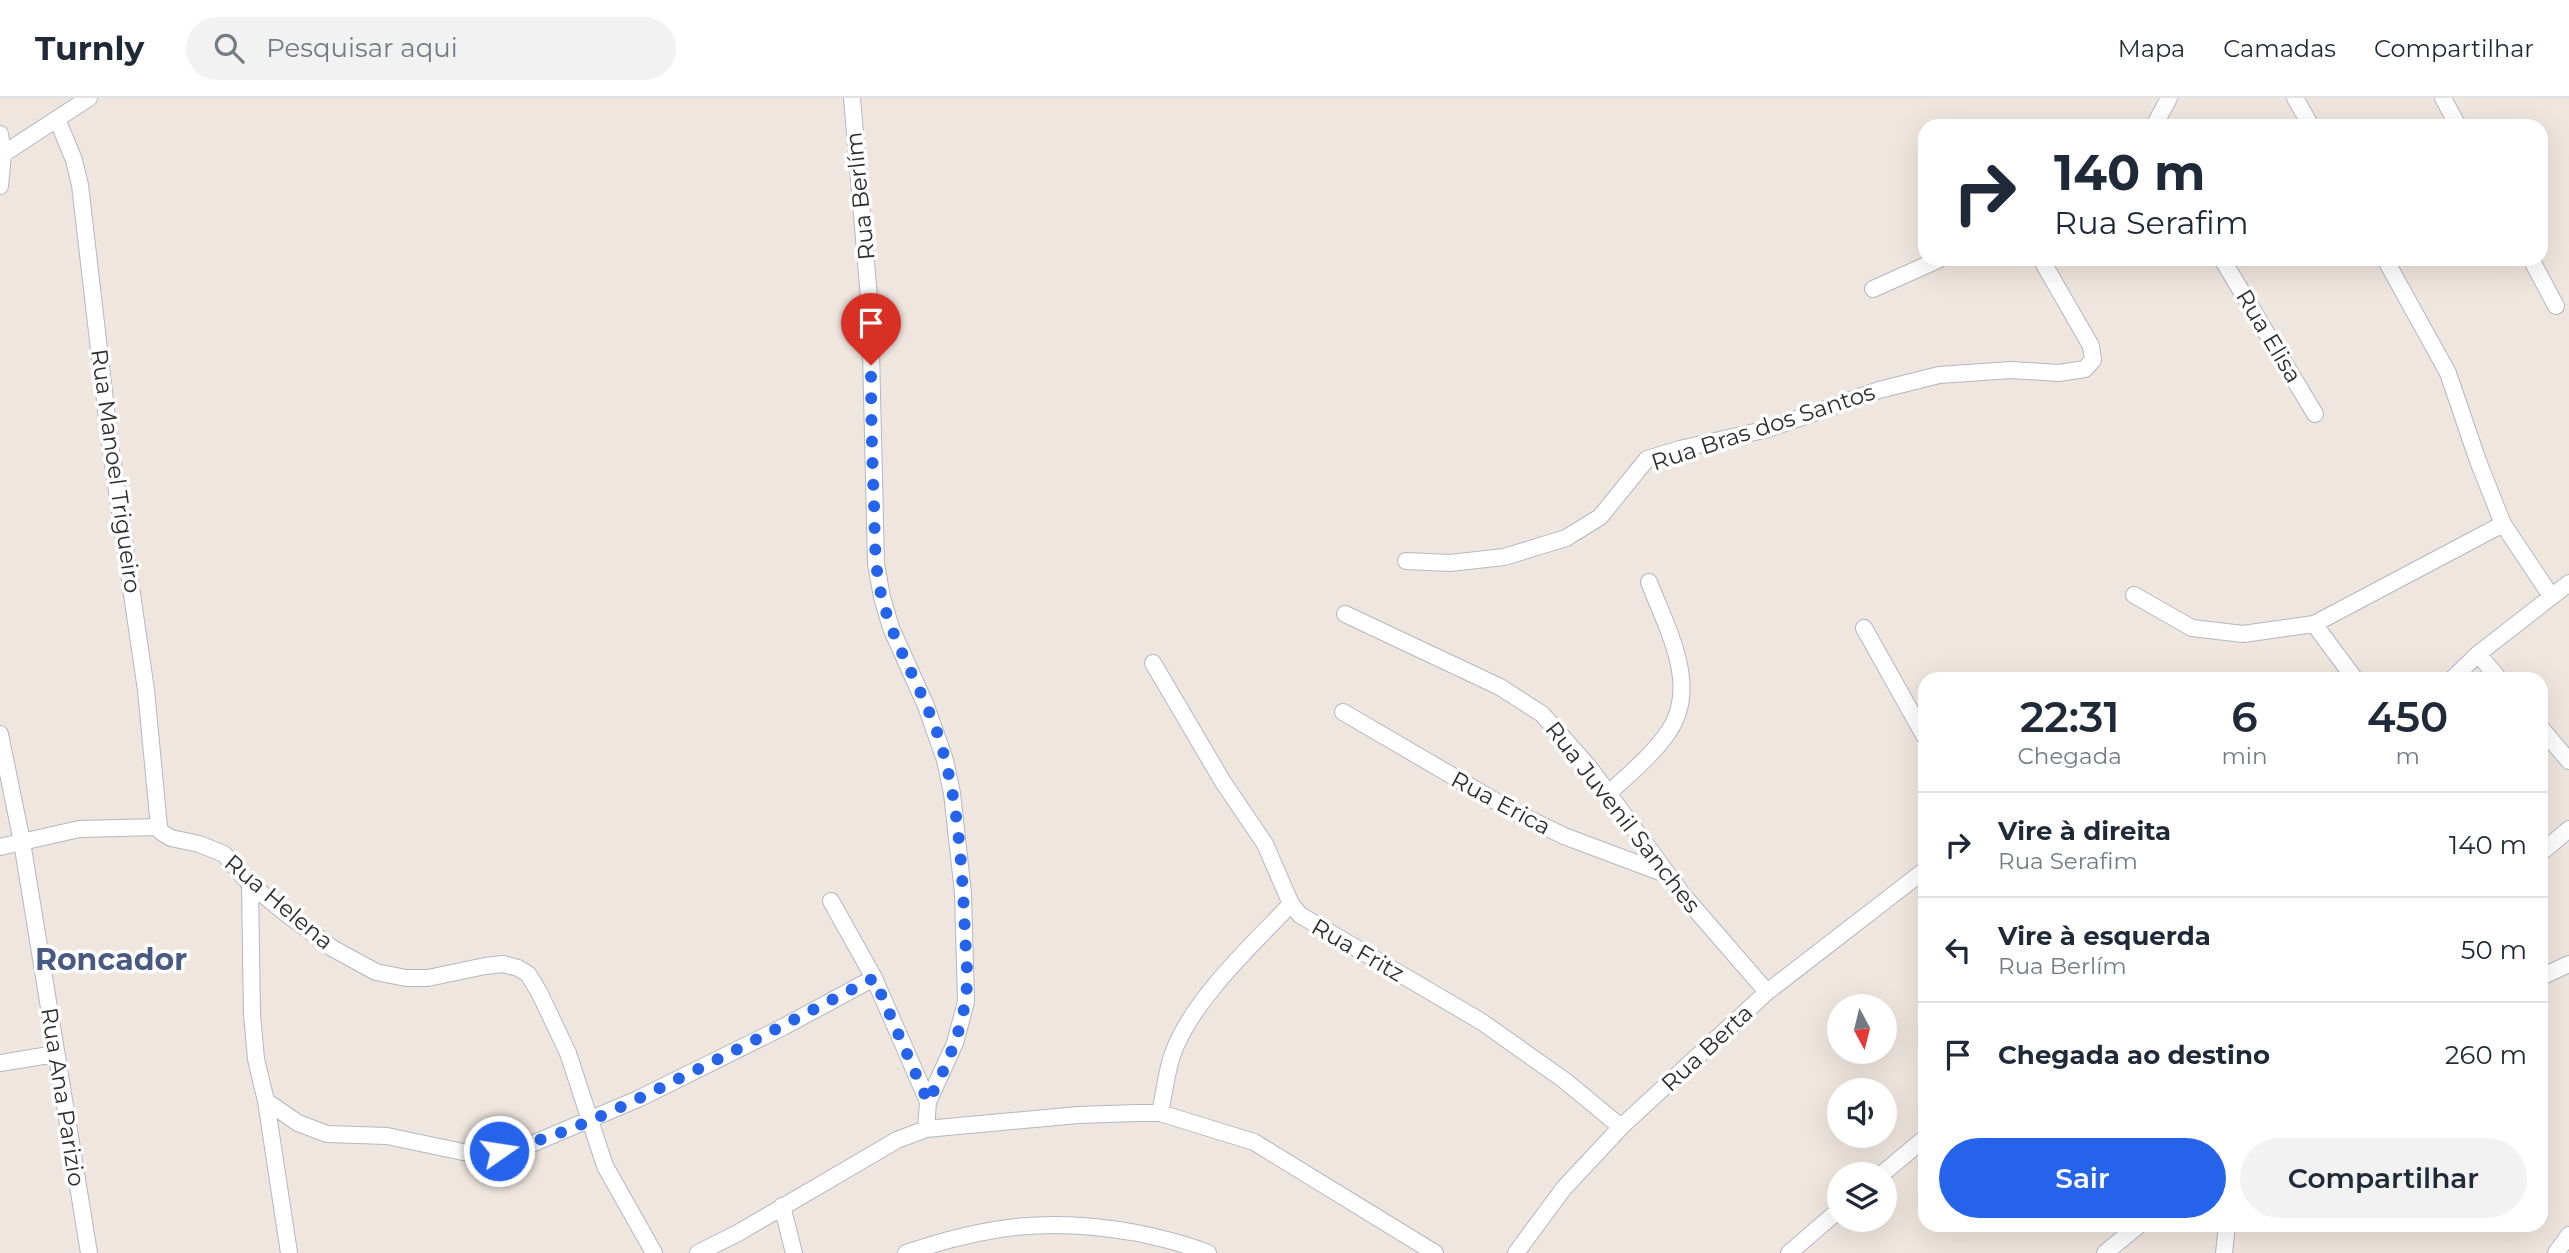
<!DOCTYPE html>
<html lang="pt">
<head>
<meta charset="utf-8">
<style>
	body { margin:0; font-family:Montserrat,sans-serif; background:#f2f2f3; color:#1f2937; height:100vh; display:flex; flex-direction:column; font-size:26px; white-space:nowrap }
	* { box-sizing:border-box; margin:0 }
	p { font-size:23px; color:#747a83 }
	.icon { flex:none; width:38px; height:38px; fill:none; stroke:currentColor; stroke-width:2; stroke-linecap:round; stroke-linejoin:round }
	.map { position:relative; flex:1; overflow:hidden }
	.side { position:absolute; left:1918px; top:574px; width:630px; height:560px; display:flex; flex-direction:column; background:#fff; border-radius:21px; box-shadow:0 7px 28px #0002 }
	.side>* { flex:none }
	.banner { position:absolute; left:1918px; top:21px; width:630px; height:147px; border-radius:21px; box-shadow:0 7px 28px #0002; background:#fff; color:#1f2937; overflow:hidden }
	.needle { width:46px; rotate:173deg }
	.fabs { position:absolute; left:1827px; top:896px; display:grid; gap:14px }
	.fabs a { display:grid; place-items:center; width:70px; height:70px; border-radius:50%; background:#fff; box-shadow:0 7px 28px #0002; font-size:35px }
	.pin { position:absolute; display:grid; place-items:center; width:60px; height:60px; color:#fff; margin:-72px -30px; border-radius:50% 50% 50% 0; rotate:-45deg; box-shadow:0 0 7px #0007 }
	.pin .icon { rotate:45deg }
	.me { position:absolute; width:77px; margin:-38px; rotate:77deg; stroke-linejoin:round; filter:drop-shadow(0 0 5px #0008) }
	.turn { display:flex; align-items:center; gap:24px; height:147px; padding:0 21px; font-size:32px }
	.turn .icon { width:91px; height:91px; stroke-width:2.5 }
	.turn b { display:block; font-size:49px; line-height:60px }
	.eta { display:flex; justify-content:space-evenly; align-items:center; height:119px; text-align:center }
	.eta b { font-size:42px; font-weight:600; line-height:49px }
	.cta { display:flex; gap:14px; margin-top:auto; padding:14px 21px }
	.cta a { flex:1; height:80px; border-radius:42px; background:#2563eb; color:#fff; font-size:28px; font-weight:600; line-height:80px; text-align:center }
	.cta a+a { background:#f2f2f3; color:#1f2937 }
	ul { padding:0; list-style:none }
	li { display:flex; align-items:center; gap:21px; height:105px; padding:0 21px; border-top:2px solid #e0e1e3 }
	li div { flex:1 }
	li b { display:block; font-size:26px }
	li em { font-style:normal }
	header { display:flex; align-items:center; gap:42px; box-sizing:border-box; height:98px; padding:0 35px; background:#fff; border-bottom:2px solid #e0e1e3 }
	header strong { font-size:33px }
	nav { display:flex; gap:38px; margin-inline-start:auto; font-size:24px }
	.search { width:490px; height:63px; background:#f2f2f3; display:flex; align-items:center; gap:18px; box-sizing:border-box; padding:0 24px; border-radius:38px; color:#747a83; font-size:26px }
	.map>svg:first-child { display:block }
	.lines { fill:none; stroke-linecap:round; stroke-linejoin:round }
	.minor-casing { stroke:#b3b7c1; stroke-width:18 }
	.minor { stroke:#fff; stroke-width:16 }
	.route { stroke:#2563eb; stroke-width:12; stroke-dasharray:0 21.6 }
	.labels { text-anchor:middle; stroke-width:7; stroke-linejoin:round; paint-order:stroke }
	.street-label { font-size:23px; fill:#2d2d2d; stroke:#fff }
	.district-label { font-size:30px; font-weight:bold; fill:#495a82; stroke:#fff }
</style>
</head>
<body>
<header>
<strong>Turnly</strong>
<div class="search"><svg class="icon" aria-label="search" viewBox="0 0 24 24"><circle cx="10" cy="10" r="6"/><path d="M15 15l6 6"/></svg>Pesquisar aqui</div>
<nav><a>Mapa</a><a>Camadas</a><a>Compartilhar</a></nav>
</header>
<div class="map">
<svg width="2569" height="1155" viewBox="0 0 2569 1155">
	<rect width="100%" height="100%" fill="#efe6df"/>
	<g class="lines">
		<defs>
			<path id="minor" d="M852,0L870,211L876,466L882,499L891,530L926,608L945,662L952,695L963,795L966,904L955,945L928,1004
				M2295,0L2311,28
				M2443,0L2458,28
				M57,21L74,62L80,87L110,346L146,592L159,729
				M2154,28L2169,0
				M0,36L3,56L0,88
				M3,56L89,0
				M2222,161L2315,316
				M2385,161L2448,275L2478,363L2503,426L2551,498
				M2531,161L2556,208
				M1873,191L1940,161
				M1406,463L1450,465L1504,459L1566,440L1600,419L1647,361L1680,351L1768,331L1879,292L1939,277L2011,272L2059,275L2085,271L2093,262L2091,248L2041,161
				M2134,497L2192,530L2243,536L2314,526L2503,426
				M1345,516L1500,589L1542,616L1589,669L1683,797L1767,894
				M2314,526L2355,581
				M1864,530L1925,639
				M2478,556L2499,581
				M1153,565L1223,684L1265,746L1291,806L1300,817L1482,924L1564,982L1621,1029
				M2452,581L2478,556L2569,485
				M1343,614L1509,711L1564,738L1668,777
				M2541,630L2569,663
				M0,636L22,744L89,1155
				M1609,695C1629,676 1653,657 1669,633C1700,587 1666,529 1649,484
				M0,749L79,731L159,729L161,734L171,740L199,746L224,756L250,786L283,813L332,850L376,874L406,880H428L485,868L503,866L518,870L528,876L539,894L568,955L605,1068L654,1155
				M2541,755L2569,731
				M250,786L252,917L256,961L266,1003L289,1155
				M831,803L874,880L906,953L928,1004L926,1031
				M2541,879L2569,866
				M0,965L55,956
				M266,1003L298,1025L327,1036L387,1038L463,1054L499,1053L534,1045L638,1001L783,929L874,880
				M1160,1015C1164,996 1166,976 1172,958C1190,904 1252,847 1291,806
				M1882,1076L1925,1040
				M782,1108L794,1155
				M698,1155L738,1135L897,1042L926,1031L1078,1017L1137,1015H1160L1254,1044L1435,1155
				M906,1155C988,1127 1051,1119 1137,1135C1161,1140 1186,1146 1208,1155
				M1516,1155L1564,1090L1621,1029L1767,894L1925,772
				M1789,1155L1839,1112
				M2105,1155L2139,1127
				M2224,1155L2227,1127
				M2556,1155L2569,1137"/>
		</defs>
		<!-- minor casing -->
		<use href="#minor" class="minor-casing"/>
		<!-- minor -->
		<use href="#minor" class="minor"/>
	</g>
	<g class="lines">
		<!-- route -->
		<path class="route" d="M499,1053C563,1039 624,1008 682,979C747,947 810,913 874,880L928,1004C944,973 959,941 965,905C969,883 966,859 965,836C962,770 959,701 938,637C922,590 894,548 882,500C874,469 875,437 874,405C872,359 871,313 871,267"/>
	</g>
	<g class="labels">
		<!-- street labels -->
		<g class="street-label">
			<text transform="translate(860 98) rotate(-96)" y="8">Rua Berlím</text>
			<text transform="translate(2269 238) rotate(59)" y="8">Rua Elisa</text>
			<text transform="translate(1763 329) rotate(-18)" y="8">Rua Bras dos Santos</text>
			<text transform="translate(116 373) rotate(82)" y="8">Rua Manoel Trigueiro</text>
			<text transform="translate(1501 705) rotate(28)" y="8">Rua Erica</text>
			<text transform="translate(1623 719) rotate(52)" y="8">Rua Juvenil Sanches</text>
			<text transform="translate(279 804) rotate(40)" y="8">Rua Helena</text>
			<text transform="translate(1358 852) rotate(30)" y="8">Rua Fritz</text>
			<text transform="translate(1707 950) rotate(-43)" y="8">Rua Berta</text>
			<text transform="translate(63 999) rotate(81)" y="8">Rua Ana Parizio</text>
		</g>
		<!-- district labels -->
		<g class="district-label">
			<text x="111" y="872">Roncador</text>
		</g>
	</g>
</svg>
<div class="fabs">
<a><svg class="needle" viewBox="-14 -14 28 28"><path d="M0-13l5 13h-10z" fill="#e53935"/><path d="M0 13l5-13h-10z" fill="#747a83"/></svg></a>
<a><svg class="icon" aria-label="sound" viewBox="0 0 24 24"><path d="M4 9h4l5-4v14l-5-4H4zM17 9q2 3 0 6"/></svg></a>
<a><svg class="icon" aria-label="layers" viewBox="0 0 24 24"><path d="M12 4l9 5-9 5-9-5zM3 14l9 5 9-5"/></svg></a>
</div>
<div class="pin" style="left:871px;top:267px;background:#d93025"><svg class="icon" aria-label="arrive" viewBox="0 0 24 24"><path d="M6 21V4h12l-3 4 3 4H6"/></svg></div>
<svg class="me" style="left:499px;top:1053px" viewBox="-20 -20 40 40"><circle r="17" fill="#2563eb" stroke="#fff" stroke-width="3"/><path d="M0-11L8 9 0 5-8 9z" fill="#fff"/></svg>
<div class="banner">
<div class="turn"><svg class="icon" aria-label="right" viewBox="0 0 24 24"><path d="M7 20v-9h11M14 6l5 5-5 5"/></svg><div><b>140 m</b>Rua Serafim</div></div>
</div>
<section class="side">
<div class="eta">
<div><b>22:31</b><p>Chegada</p></div>
<div><b>6</b><p>min</p></div>
<div><b>450</b><p>m</p></div>
</div>
<ul>
<li><svg class="icon" aria-label="right" viewBox="0 0 24 24"><path d="M7 20v-9h11M14 6l5 5-5 5"/></svg><div><b>Vire à direita</b><p>Rua Serafim</p></div><em>140 m</em></li>
<li><svg class="icon" aria-label="left" viewBox="0 0 24 24"><path d="M17 20v-9H6M10 6l-5 5 5 5"/></svg><div><b>Vire à esquerda</b><p>Rua Berlím</p></div><em>50 m</em></li>
<li><svg class="icon" aria-label="arrive" viewBox="0 0 24 24"><path d="M6 21V4h12l-3 4 3 4H6"/></svg><div><b>Chegada ao destino</b></div><em>260 m</em></li>
</ul>
<div class="cta"><a>Sair</a><a>Compartilhar</a></div>
</section>
</div>
</body>
</html>
